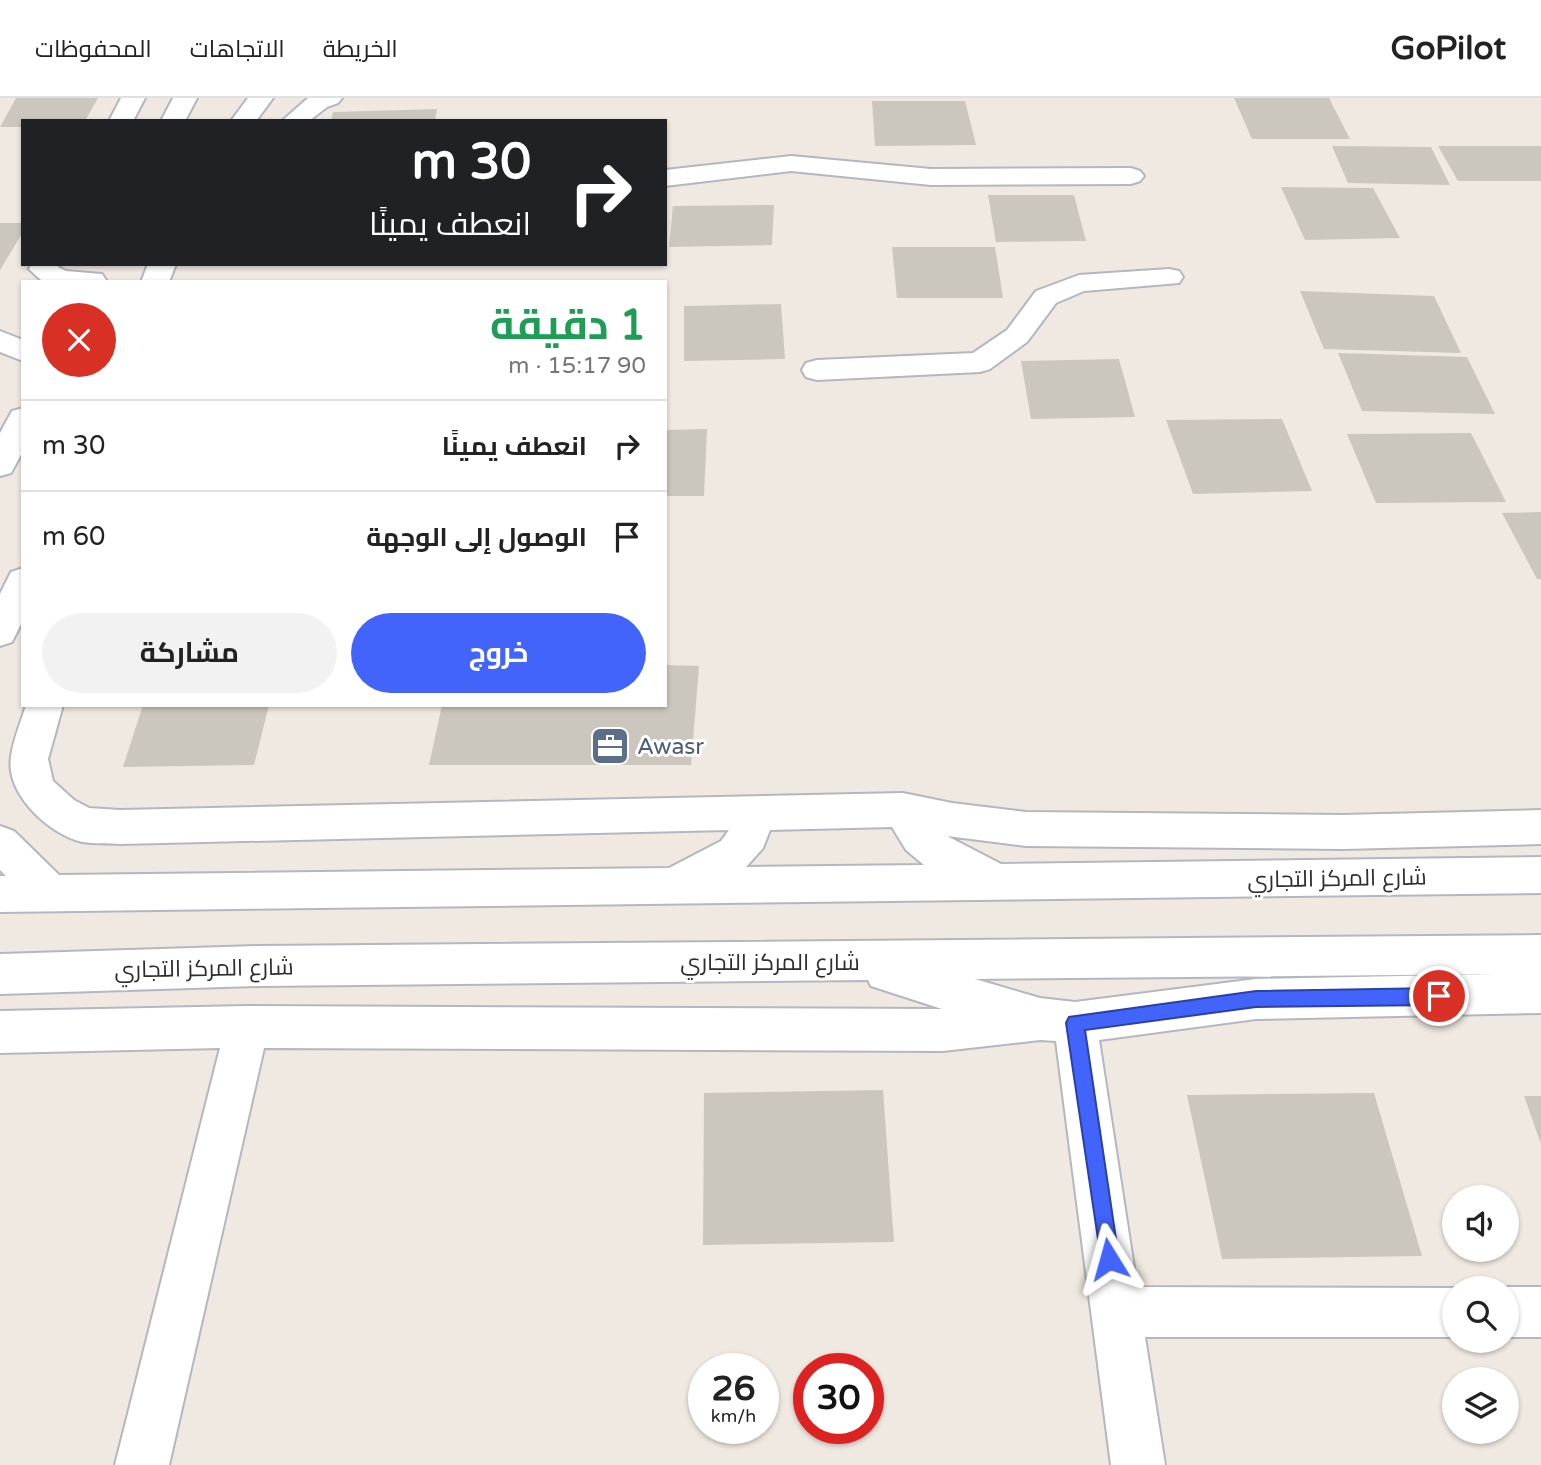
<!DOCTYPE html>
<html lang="ar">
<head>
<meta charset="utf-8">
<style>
	body { margin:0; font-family:"Varela Round",Cairo,sans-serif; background:#f2f2f2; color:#222; direction:rtl; height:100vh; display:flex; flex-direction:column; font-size:26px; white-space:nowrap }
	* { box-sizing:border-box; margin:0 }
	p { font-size:23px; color:#767676 }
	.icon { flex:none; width:38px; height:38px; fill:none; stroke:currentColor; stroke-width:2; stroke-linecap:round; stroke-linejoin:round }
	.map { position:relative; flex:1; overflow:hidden; direction:ltr }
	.side { position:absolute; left:21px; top:182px; width:646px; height:427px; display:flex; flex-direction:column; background:#fff; border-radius:0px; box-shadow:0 2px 5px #0004; direction:rtl }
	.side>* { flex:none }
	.banner { position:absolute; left:21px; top:21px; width:646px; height:147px; border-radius:0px; box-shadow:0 2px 5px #0004; direction:rtl; background:#202124; color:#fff; overflow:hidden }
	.tools { position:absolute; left:1442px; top:1087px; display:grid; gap:14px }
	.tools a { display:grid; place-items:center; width:77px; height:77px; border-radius:50%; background:#fff; box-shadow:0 2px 5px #0004; font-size:35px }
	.speed { position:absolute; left:688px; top:1255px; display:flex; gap:14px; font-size:35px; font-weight:700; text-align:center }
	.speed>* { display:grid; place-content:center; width:91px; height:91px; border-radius:50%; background:#fff; box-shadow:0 2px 5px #0004; line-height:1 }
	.speed small { font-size:18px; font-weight:400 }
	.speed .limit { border:10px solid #d22; background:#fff; color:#111 }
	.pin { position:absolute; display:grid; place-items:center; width:60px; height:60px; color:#fff; margin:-30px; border:4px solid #fff; border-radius:50%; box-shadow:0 2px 7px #0007 }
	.me { position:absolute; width:77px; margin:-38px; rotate:352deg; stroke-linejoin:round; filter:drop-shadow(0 0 5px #0008) }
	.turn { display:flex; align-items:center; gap:24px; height:147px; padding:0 21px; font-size:32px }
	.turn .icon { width:91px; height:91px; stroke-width:2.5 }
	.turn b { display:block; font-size:49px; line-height:60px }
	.round { display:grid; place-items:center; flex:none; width:74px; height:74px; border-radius:37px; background:#f2f2f2 }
	.headline { display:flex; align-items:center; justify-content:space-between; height:119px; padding:0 21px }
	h1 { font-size:42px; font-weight:700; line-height:52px; color:#1e9e55 }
	.cta { display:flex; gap:14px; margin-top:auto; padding:14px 21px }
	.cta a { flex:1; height:80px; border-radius:42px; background:#4264fb; color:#fff; font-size:28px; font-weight:700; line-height:80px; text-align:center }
	.cta a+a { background:#f2f2f2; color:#222 }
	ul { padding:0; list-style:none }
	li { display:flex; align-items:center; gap:21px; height:91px; padding:0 21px; border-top:2px solid #e0e0e0 }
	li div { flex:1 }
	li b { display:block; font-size:26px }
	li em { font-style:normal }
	header { display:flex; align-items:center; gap:42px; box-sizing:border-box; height:98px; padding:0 35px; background:#fff; border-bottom:2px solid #e0e0e0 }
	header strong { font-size:33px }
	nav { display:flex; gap:38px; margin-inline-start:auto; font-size:24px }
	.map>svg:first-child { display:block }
	.building { fill:#cbc7bf }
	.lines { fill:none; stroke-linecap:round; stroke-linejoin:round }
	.minor-casing { stroke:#b4b7c1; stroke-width:4 }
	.minor { fill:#fff; fill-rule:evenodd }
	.route { fill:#4264fb; stroke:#2b41a3; stroke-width:2 }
	.labels { text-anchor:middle; stroke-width:6; stroke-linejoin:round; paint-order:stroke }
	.service-label { font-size:23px; fill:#4e5e75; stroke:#fff; text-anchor:start }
	.street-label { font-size:23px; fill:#2e2e2e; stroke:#fff }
</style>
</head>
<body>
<header>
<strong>GoPilot</strong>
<nav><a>الخريطة</a><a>الاتجاهات</a><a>المحفوظات</a></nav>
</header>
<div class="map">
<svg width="1541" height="1367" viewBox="0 0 1541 1367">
	<rect width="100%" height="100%" fill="#efe9e1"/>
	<!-- building -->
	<path class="building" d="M16,0H98L85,23H23V29H0Z
		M1234,0H1329L1350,41H1252Z
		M872,3H965L976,47L875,48Z
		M437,11L435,23H331L333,14Z
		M1332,48L1431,49L1450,87L1348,85Z
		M1438,48H1541V83H1458Z
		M1281,89L1373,90L1400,140L1305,142Z
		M988,97H1074L1086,143L996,144Z
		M774,107L772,147L669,149L673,108Z
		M0,125H23V134L0,172Z
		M892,149H995L1003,200H897Z
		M1300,193L1434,198L1461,255L1324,251Z
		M781,206L785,261L684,263V208Z
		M1338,255L1467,259L1495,316L1362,313Z
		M1119,261L1135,319L1031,321L1021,263Z
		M1282,321L1312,393L1193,396L1166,322Z
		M707,331L704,398H665V332Z
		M1471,335L1506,404L1376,405L1347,336Z
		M1541,414V481H1537L1502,415Z
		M665,567L699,568L691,667H429L442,607H665Z
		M143,607H269L254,667L123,669Z
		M883,992L894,1144L703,1147L704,995Z
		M1374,995L1422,1158L1222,1161L1187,997Z
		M1524,998H1541V1046Z"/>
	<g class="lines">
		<defs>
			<path id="minor" d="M121,0H145L133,23H109Z
				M173,0H197L185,23H161Z
				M248,0H273L256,23H231Z
				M308,0H342L338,5L327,9L309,23H282Z
				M791,58L931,71L1131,70L1140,73L1144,78L1140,83L1131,86L931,87L791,73L665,88V72Z
				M31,166H59L58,169L66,173L102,176L106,182L43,184L29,171Z
				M148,166H176L169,184H141Z
				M1169,171L1179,173L1183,179L1179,185L1084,193L1056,205L1027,244L990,271L980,274L817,282L806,279L802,272L806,265L817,262L973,255L1007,232L1036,193L1079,177Z
				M0,233L23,242V263L0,254Z
				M23,310V353L11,375L0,378V335L12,313Z
				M23,470V522L12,544L0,548V496L11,474Z
				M26,607H63L48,661L53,683L74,702L89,710L120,712L903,695L952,705L1026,714L1343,717L1541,712V746L1343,751L1026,748L947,738L1001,766L1541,759V795L0,814V778H6L0,772V728L14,733L59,777L669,770L721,743L729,732L120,746C108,745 94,746 82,744C49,736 5,696 11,659C13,642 21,624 26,607ZM892,729L906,752L924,767L746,769L763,750L770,732Z
				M1541,837V915L1256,921L1099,942L1137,1189L1456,1190L1454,1239H1145L1165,1367H1111L1056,943L1040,942L943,953L264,950L169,1367H115L220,950L0,955V913L247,908L942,911L871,888L868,882L260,888L0,896V856L260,848ZM1497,876L1256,881L1075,904L1040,900L975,881Z
				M1507,1189H1541V1239H1507L1505,1190Z"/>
		</defs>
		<!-- minor casing -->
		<use href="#minor" class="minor-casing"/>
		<!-- minor -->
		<use href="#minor" class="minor"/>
	</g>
	<!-- route -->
	<path class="route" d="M1439,890L1445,892L1448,898L1445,904L1439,907L1256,909L1085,932L1119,1161L1116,1168L1109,1171L1102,1168L1066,925L1069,919L1256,893Z"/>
	<!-- icons -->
	<defs>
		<symbol id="office-square" viewBox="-11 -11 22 22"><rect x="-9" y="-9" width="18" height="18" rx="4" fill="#5c6f8a" stroke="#fff"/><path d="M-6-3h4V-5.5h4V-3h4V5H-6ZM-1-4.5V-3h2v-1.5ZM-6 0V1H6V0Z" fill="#fff"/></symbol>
	</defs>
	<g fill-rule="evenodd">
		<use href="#office-square" x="588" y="626" width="44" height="44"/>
	</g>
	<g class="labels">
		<!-- service labels -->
		<g class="service-label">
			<text x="637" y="656">Awasr</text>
		</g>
		<!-- street labels -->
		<g class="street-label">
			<text transform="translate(1337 780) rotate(-1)" y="8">شارع المركز التجاري</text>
			<text x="770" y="872">شارع المركز التجاري</text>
			<text transform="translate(204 870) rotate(-1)" y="8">شارع المركز التجاري</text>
		</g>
	</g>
</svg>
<div class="tools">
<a><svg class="icon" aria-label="sound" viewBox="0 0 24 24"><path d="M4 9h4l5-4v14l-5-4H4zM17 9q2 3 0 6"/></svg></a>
<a><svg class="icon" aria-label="search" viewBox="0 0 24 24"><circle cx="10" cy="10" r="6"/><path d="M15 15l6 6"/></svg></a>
<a><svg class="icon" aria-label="layers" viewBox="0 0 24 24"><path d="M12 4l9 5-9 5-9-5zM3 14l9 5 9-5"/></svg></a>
</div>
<div class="speed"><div>26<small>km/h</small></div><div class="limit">30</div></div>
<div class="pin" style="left:1439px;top:898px;background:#d93025"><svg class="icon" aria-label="arrive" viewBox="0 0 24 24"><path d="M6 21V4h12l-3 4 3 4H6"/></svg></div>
<svg class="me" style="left:1109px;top:1161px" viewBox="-20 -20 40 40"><path d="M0-17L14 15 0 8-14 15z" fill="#4264fb" stroke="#fff" stroke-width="4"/></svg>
<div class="banner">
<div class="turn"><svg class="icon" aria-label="right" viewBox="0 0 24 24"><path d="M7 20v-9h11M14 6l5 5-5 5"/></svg><div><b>30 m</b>انعطف يمينًا</div></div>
</div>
<section class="side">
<div class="headline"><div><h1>1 دقيقة</h1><p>90 m · 15:17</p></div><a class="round" style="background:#d93025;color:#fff"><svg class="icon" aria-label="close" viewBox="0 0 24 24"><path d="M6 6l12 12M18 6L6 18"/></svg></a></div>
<ul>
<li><svg class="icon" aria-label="right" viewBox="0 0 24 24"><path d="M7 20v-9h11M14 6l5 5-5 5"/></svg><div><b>انعطف يمينًا</b></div><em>30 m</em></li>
<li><svg class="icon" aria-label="arrive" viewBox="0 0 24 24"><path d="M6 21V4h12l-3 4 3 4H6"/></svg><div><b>الوصول إلى الوجهة</b></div><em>60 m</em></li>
</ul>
<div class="cta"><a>خروج</a><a>مشاركة</a></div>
</section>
</div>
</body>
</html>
